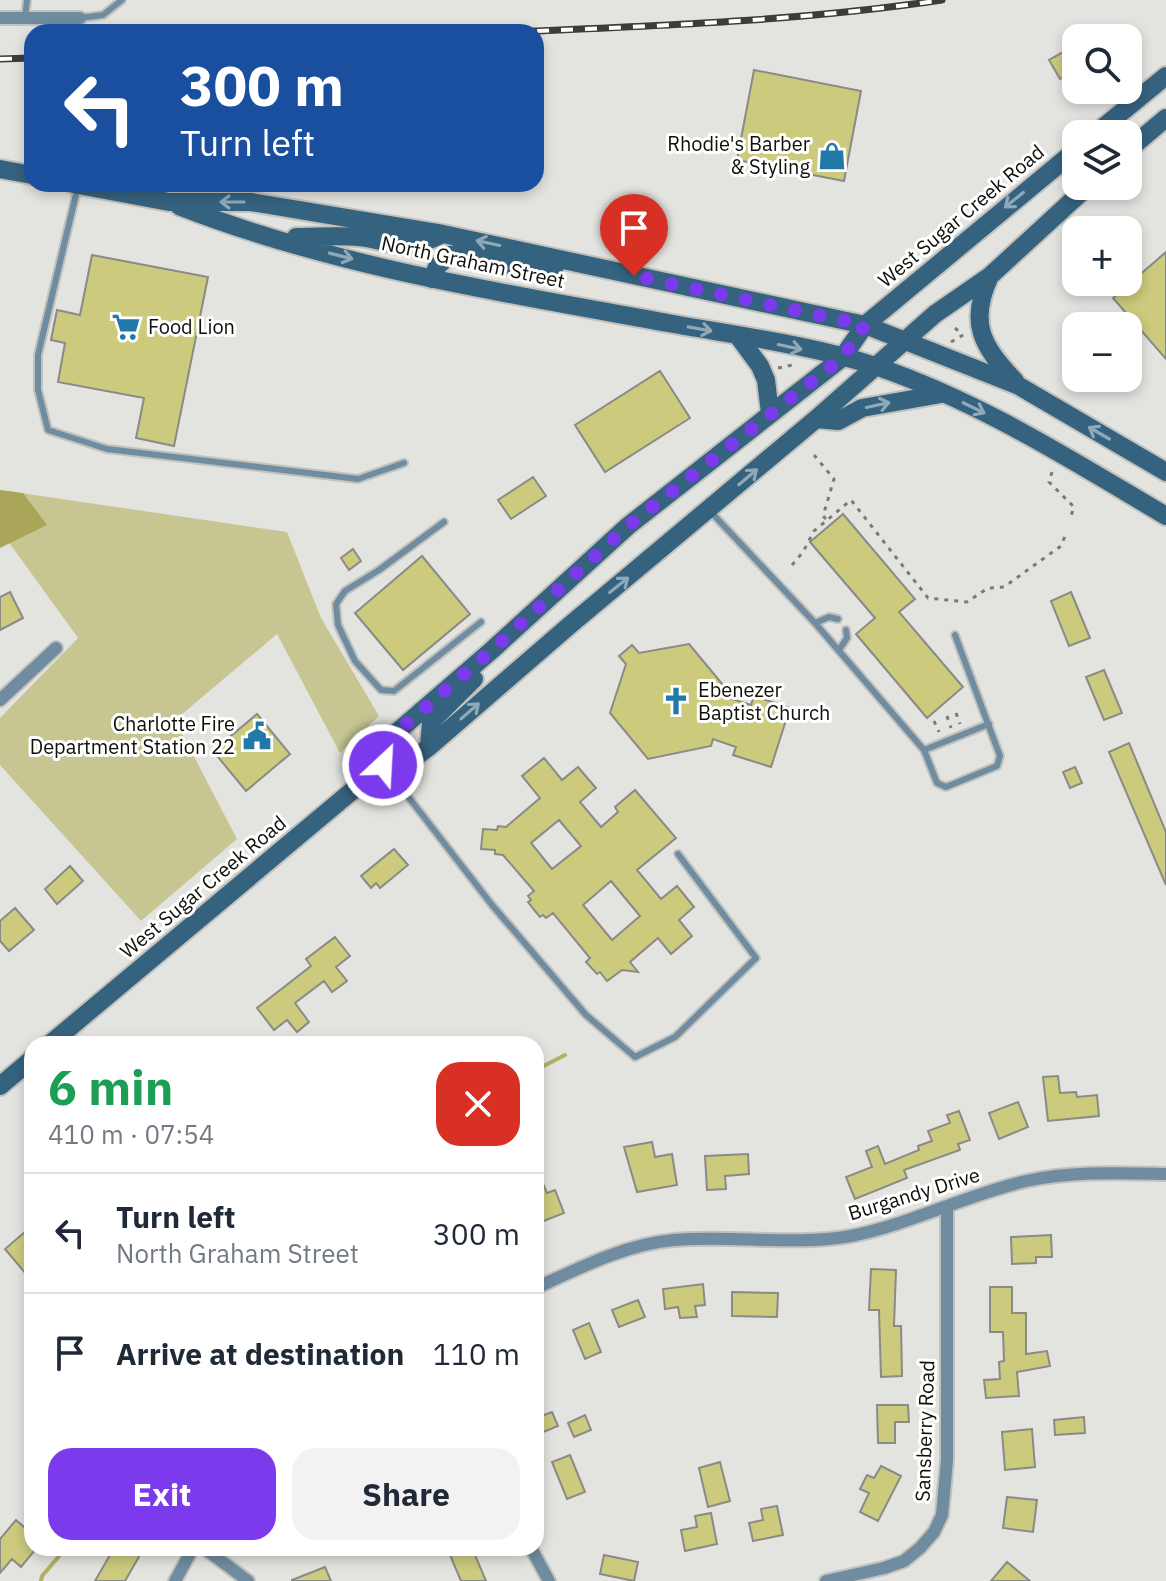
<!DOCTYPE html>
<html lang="en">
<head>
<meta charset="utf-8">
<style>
	body { margin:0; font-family:"IBM Plex Sans",sans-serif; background:#f2f2f3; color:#1f2937; height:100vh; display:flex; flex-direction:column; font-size:30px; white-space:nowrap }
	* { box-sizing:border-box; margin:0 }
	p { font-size:26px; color:#747a83 }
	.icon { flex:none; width:44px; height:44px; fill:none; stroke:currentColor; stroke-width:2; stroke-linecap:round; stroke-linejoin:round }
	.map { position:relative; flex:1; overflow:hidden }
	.side { position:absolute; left:24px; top:1036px; width:520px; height:520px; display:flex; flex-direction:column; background:#fff; border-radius:24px; box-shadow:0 4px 12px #0003 }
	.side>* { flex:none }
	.hud { position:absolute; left:24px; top:24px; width:520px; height:168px; border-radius:24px; box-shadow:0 4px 12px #0003; background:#1a4fa0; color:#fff; overflow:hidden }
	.tools { position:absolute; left:1062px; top:24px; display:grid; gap:16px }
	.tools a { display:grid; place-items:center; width:80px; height:80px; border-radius:16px; background:#fff; box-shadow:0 4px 12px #0003; font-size:40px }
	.pin { position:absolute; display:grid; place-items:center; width:68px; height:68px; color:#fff; margin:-82px -34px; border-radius:50% 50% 50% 0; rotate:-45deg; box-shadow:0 0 8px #0007 }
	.pin .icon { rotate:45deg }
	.me { position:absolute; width:88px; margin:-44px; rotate:25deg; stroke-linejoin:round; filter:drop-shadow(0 0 6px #0008) }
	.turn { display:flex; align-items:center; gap:28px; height:168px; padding:0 24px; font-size:36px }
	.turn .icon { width:104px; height:104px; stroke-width:2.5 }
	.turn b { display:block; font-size:56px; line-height:68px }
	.round { display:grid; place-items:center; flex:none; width:84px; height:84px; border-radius:24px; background:#f2f2f3 }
	.headline { display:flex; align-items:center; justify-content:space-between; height:136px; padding:0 24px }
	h1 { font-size:48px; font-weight:700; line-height:60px; color:#1e9e55 }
	.cta { display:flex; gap:16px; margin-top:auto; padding:16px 24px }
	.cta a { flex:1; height:92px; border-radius:24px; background:#7c3aed; color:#fff; font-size:32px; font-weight:700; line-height:92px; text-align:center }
	.cta a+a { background:#f2f2f3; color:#1f2937 }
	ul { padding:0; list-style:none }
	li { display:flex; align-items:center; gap:24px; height:120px; padding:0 24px; border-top:2px solid #e0e1e3 }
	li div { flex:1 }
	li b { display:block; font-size:30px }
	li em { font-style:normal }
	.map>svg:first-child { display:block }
	.green { fill:#c7c693 }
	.forest { fill:#a9a65a }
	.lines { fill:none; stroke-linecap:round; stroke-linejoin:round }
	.stream { stroke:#b2b063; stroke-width:4 }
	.building { fill:#ccca7d; stroke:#8a8a87; stroke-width:2; fill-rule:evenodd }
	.service-casing { stroke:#c1c1bd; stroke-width:10 }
	.minor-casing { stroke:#c1c1bd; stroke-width:16 }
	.secondary-casing { stroke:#c1c1bd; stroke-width:22 }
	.path { stroke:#7a7a77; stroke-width:3; stroke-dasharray:4 6; stroke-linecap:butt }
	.service { stroke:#6f8ca0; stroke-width:6 }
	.minor { stroke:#6f8ca0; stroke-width:12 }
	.secondary { stroke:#35627f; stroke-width:18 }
	.rail-casing { stroke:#3c3c3b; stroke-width:7 }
	.rail { stroke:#fffffe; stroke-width:4; stroke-dasharray:12; stroke-linecap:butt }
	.oneway { stroke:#90a9b8 }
	.route { stroke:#7c3aed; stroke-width:14; stroke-dasharray:0 25.2 }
	.labels { text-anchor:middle; stroke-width:6; stroke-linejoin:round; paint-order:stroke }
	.poi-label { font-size:20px; fill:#0e0e0d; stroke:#fffffe; text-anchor:end }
	.street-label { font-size:20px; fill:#0e0e0d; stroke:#fffffe }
</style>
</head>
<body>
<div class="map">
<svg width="1166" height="1581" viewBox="0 0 1166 1581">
	<rect width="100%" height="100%" fill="#e3e3df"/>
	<!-- green -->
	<path class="green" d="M0,490L287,532L321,618L379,716L340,753L277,634L175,720L237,839L141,921L0,765V718L78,638L0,530Z"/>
	<!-- forest -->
	<path class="forest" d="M0,490L23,493L47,525L0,548Z"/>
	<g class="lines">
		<!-- stream -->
		<path class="stream" d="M536,1070L565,1055
			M41,1581L42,1576L66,1548"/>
	</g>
	<!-- building -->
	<path class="building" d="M1076,45V70L1060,79L1049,60Z
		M754,70L861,91L844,181L737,160Z
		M1166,252V359L1113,298Z
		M92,255L208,277L174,446L136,438L144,398L58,382L65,343L51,340L57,310L80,315Z
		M660,371L690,418L605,472L575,425Z
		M533,477L546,496L511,519L498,500Z
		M843,514L915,599L899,612L963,687L927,718L856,634L875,618L810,542Z
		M353,549L361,561L349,570L341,558Z
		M422,556L470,614L403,670L355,613Z
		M10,592L23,618L0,630V597Z
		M1071,592L1090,638L1069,646L1051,601Z
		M689,644L728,691L726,697L751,705L754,696L790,708L771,767L733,755L736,747L713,739L711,746L648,759L610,713L626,664L619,656L632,645L639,653Z
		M1104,670L1122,713L1104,720L1086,677Z
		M257,714L290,754L246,791L213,751Z
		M1129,743L1166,832V885L1109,752Z
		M544,758L562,780L578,767L589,780L596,788L580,802L601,827L618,812L615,807L635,790L676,838L637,870L661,899L677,886L694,907L679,920L692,936L671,954L658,938L630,962L638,972L622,970L607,981L600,972L597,974L586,962L590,958L553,913L546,918L543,915L540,917L535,911L528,902L531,900L528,896L534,891L503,855L495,854V850L481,849L483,829L497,830L498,826L506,827L540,798L522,776ZM559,820L581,846L552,869L531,843ZM611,881L640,916L612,940L583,905Z
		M1075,767L1082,783L1070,788L1063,772Z
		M394,849L408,865L380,888L376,883L371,888L361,876Z
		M70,866L83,881L57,904L45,889Z
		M15,908L34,930L9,951L0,941V921Z
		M335,937L350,956L336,967L347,981L332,992L324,981L295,1003L309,1022L297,1032L287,1020L274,1030L257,1008L311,966L306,959Z
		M1058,1076L1060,1093L1076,1092L1077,1097L1097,1095L1099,1116L1048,1121L1043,1077Z
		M1018,1102L1028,1127L999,1139L989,1113Z
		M959,1111L970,1140L958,1144L960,1150L904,1170L907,1178L855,1199L846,1177L872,1167L866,1151L878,1146L885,1164L919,1150L918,1146L932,1141L928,1131L950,1123L947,1115Z
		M652,1142L655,1157L672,1154L677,1185L637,1192L624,1147Z
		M748,1154L749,1174L725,1176L726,1189L707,1190L705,1156Z
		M536,1167L547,1193L555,1190L564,1213L536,1224Z
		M26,1231L32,1239V1281L5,1249Z
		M1051,1235L1052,1257H1036V1263L1012,1264L1011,1237Z
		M871,1269L896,1270L894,1326H901L902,1376L881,1377L879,1310H869Z
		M703,1284L705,1305L695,1306L697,1317L680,1318L678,1307L665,1309L663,1289Z
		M990,1287H1012V1313H1026V1354L1047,1351L1050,1366L1017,1372L1019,1396L986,1398L984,1380L1000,1379L999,1362L1004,1361L1003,1332H990Z
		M732,1292L778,1293L777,1317L732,1316Z
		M638,1300L645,1317L619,1327L612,1310Z
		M589,1323L601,1352L585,1359L573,1330Z
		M877,1405H908L909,1422H895V1443H878Z
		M552,1412L558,1426L536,1435V1418Z
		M585,1415L591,1430L574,1437L568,1423Z
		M1084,1417L1085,1433L1055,1435L1054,1420Z
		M1032,1429L1035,1467L1005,1470L1002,1432Z
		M570,1455L585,1492L567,1499L552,1462Z
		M720,1462L730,1501L708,1507L699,1468Z
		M881,1466L901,1476L878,1521L860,1512L869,1493L860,1489L867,1475L874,1478Z
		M1007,1497L1037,1500L1033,1532L1003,1528Z
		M777,1506L783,1535L753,1541L749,1523L763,1520L761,1509Z
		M711,1513L717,1544L685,1551L681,1530L697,1527L695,1516Z
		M16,1520L32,1534V1548L35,1550L21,1567L12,1559L0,1573V1539Z
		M114,1548H144L125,1581H95Z
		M447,1548H472L486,1581H461Z
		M604,1555L638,1562L634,1581L600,1574Z
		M1007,1562L1030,1581H991Z
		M325,1567L331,1581H292V1580Z"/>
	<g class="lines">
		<defs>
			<path id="service" d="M25,18L27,0
				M80,18L103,15L122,0
				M78,186L38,355V390L48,430L107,449L358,479L404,463
				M709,510L815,623L924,750L937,783L946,787L997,766L1000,756L955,635
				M444,522L379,570L345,591L336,604L338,625L355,661L381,690L394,691L481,622
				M815,623L829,617L838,619
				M839,650L847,638L846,630
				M924,750L989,724
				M386,768L492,905L586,1015L635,1057L675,1037L756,958L678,854"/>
			<path id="minor" d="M0,18H80
				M0,700L56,648
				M536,1288C579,1268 626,1244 674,1240C732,1235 793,1246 851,1236C911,1224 966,1195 1026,1181C1072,1171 1119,1173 1166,1174
				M204,1548L248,1581
				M531,1548L549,1581
				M175,1581L193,1548
				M826,1581L884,1568L904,1561L920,1548L934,1532L942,1515L947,1460V1207"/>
			<path id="secondary" d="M1095,134L1166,76
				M1128,150L1166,118
				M0,169L32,175
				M73,184L169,202H251L443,234L865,325L1019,386L1166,472
				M179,206C335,267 504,293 668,323C734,335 812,345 875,366C979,401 1073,461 1166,516
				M296,237C317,237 338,235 359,237C401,242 398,255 443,234
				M990,276C968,323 982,346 1015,381
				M432,279L437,267L449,255L461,254L506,265L555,266
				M738,336L760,366L766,380L770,413
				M816,419L838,421L862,408L941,394
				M429,747L431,722L474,679
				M383,765L389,739L492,650L628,526L842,358L865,325L1076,150
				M50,1044L383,765L407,763L429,747L570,625L816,419L935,314L990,276L1088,186
				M0,1086L32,1059"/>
		</defs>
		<!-- service casing -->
		<use href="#service" class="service-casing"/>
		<!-- minor casing -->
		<use href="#minor" class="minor-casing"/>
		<!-- secondary casing -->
		<use href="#secondary" class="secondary-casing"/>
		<!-- path -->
		<path class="path" d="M955,328L962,334
			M951,342L965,334
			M778,368L797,364
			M814,455L834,479L823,516L827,520
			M1052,472L1049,482L1074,507L1070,519
			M792,565L803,552L814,531L851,500L928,598L967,602L988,588L1004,587L1061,546L1065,536
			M956,713L960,724
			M947,716L951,728
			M934,721L939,732"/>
		<!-- service -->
		<use href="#service" class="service"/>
		<!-- minor -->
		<use href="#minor" class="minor"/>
		<!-- secondary -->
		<use href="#secondary" class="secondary"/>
		<defs>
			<path id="rail" d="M513,32C657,26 800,21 942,0
				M0,59L32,58"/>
		</defs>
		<!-- rail casing -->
		<use href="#rail" class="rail-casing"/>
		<!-- rail -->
		<use href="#rail" class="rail"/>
	</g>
	<!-- one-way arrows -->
	<defs><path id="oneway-shaft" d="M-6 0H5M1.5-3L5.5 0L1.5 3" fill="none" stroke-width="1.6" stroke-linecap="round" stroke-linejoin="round" transform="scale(2)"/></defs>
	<g class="oneway">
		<use href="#oneway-shaft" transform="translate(1014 200) rotate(141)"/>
		<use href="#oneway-shaft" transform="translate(232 202) rotate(-180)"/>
		<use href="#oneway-shaft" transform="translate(488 243) rotate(-168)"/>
		<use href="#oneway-shaft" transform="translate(341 256) rotate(14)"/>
		<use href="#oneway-shaft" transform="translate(700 329) rotate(10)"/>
		<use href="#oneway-shaft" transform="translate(790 347) rotate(12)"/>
		<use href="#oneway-shaft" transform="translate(878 405) rotate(-12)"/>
		<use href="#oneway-shaft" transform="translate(974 408) rotate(26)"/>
		<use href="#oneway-shaft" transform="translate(1099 433) rotate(-150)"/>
		<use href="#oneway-shaft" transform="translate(748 477) rotate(-40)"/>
		<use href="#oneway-shaft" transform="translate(619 585) rotate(-39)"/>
		<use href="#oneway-shaft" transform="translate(470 711) rotate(-41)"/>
	</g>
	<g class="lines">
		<!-- route -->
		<path class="route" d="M383,765L389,739L492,650L628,526L842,358L865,325L634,276"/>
	</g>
	<!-- icons -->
	<defs>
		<symbol id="shop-bare" viewBox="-9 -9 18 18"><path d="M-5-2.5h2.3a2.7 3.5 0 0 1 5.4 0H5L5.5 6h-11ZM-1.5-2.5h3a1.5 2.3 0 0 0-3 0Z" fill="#2279a8" stroke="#fffffe" stroke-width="2.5" paint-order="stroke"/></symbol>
		<symbol id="supermarket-bare" viewBox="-9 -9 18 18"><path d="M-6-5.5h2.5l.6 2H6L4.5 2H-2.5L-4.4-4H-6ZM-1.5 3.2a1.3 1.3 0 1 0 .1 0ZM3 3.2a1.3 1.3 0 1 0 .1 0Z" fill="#2279a8" stroke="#fffffe" stroke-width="2.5" paint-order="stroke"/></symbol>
		<symbol id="church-bare" viewBox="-9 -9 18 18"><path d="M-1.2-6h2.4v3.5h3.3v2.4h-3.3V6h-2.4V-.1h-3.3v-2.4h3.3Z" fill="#2279a8" stroke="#fffffe" stroke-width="2.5" paint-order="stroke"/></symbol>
		<symbol id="civic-bare" viewBox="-9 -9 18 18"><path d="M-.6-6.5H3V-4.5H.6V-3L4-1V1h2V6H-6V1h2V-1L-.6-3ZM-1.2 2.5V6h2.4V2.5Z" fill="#2279a8" stroke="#fffffe" stroke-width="2.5" paint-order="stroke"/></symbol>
	</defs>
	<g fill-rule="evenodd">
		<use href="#shop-bare" x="812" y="136" width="40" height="40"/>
		<use href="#supermarket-bare" x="106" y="307" width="40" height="40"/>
		<use href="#church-bare" x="656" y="681" width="40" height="40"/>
		<use href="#civic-bare" x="237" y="716" width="40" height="40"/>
	</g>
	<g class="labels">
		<!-- poi labels -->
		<g class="poi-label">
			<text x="810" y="151">Rhodie's Barber<tspan x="810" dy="23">&amp; Styling</tspan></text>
			<text x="148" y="334" text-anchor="start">Food Lion</text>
			<text x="698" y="697" text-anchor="start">Ebenezer<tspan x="698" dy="23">Baptist Church</tspan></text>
			<text x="235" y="731">Charlotte Fire<tspan x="235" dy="23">Department Station 22</tspan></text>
		</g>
		<!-- street labels -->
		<g class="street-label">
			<text transform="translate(961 216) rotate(-40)" y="7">West Sugar Creek Road</text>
			<text transform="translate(473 262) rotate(12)" y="7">North Graham Street</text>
			<text transform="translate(203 887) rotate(-40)" y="7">West Sugar Creek Road</text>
			<text transform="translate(914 1194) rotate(-17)" y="7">Burgandy Drive</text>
			<text transform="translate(925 1431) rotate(-88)" y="7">Sansberry Road</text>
		</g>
	</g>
</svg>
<div class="tools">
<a><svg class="icon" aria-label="search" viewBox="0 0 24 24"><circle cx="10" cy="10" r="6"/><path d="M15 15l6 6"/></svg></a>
<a><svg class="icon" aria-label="layers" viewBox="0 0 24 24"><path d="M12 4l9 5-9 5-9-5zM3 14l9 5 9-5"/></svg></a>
<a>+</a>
<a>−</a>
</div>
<div class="pin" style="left:634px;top:276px;background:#d93025"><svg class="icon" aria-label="arrive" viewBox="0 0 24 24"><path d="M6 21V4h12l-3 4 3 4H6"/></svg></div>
<svg class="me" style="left:383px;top:765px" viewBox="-20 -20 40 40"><circle r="17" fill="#7c3aed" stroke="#fff" stroke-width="3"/><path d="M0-11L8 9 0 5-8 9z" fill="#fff"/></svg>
<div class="hud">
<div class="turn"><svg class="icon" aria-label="left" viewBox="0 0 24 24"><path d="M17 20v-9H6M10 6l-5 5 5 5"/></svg><div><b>300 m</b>Turn left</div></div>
</div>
<section class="side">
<div class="headline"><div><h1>6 min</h1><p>410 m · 07:54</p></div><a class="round" style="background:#d93025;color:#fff"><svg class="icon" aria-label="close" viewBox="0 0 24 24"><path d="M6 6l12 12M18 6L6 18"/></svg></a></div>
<ul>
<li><svg class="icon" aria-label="left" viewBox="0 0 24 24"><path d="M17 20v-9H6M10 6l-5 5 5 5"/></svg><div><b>Turn left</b><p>North Graham Street</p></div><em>300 m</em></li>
<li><svg class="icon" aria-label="arrive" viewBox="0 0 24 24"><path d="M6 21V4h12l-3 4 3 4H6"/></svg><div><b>Arrive at destination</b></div><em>110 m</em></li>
</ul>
<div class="cta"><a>Exit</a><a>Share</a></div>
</section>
</div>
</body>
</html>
